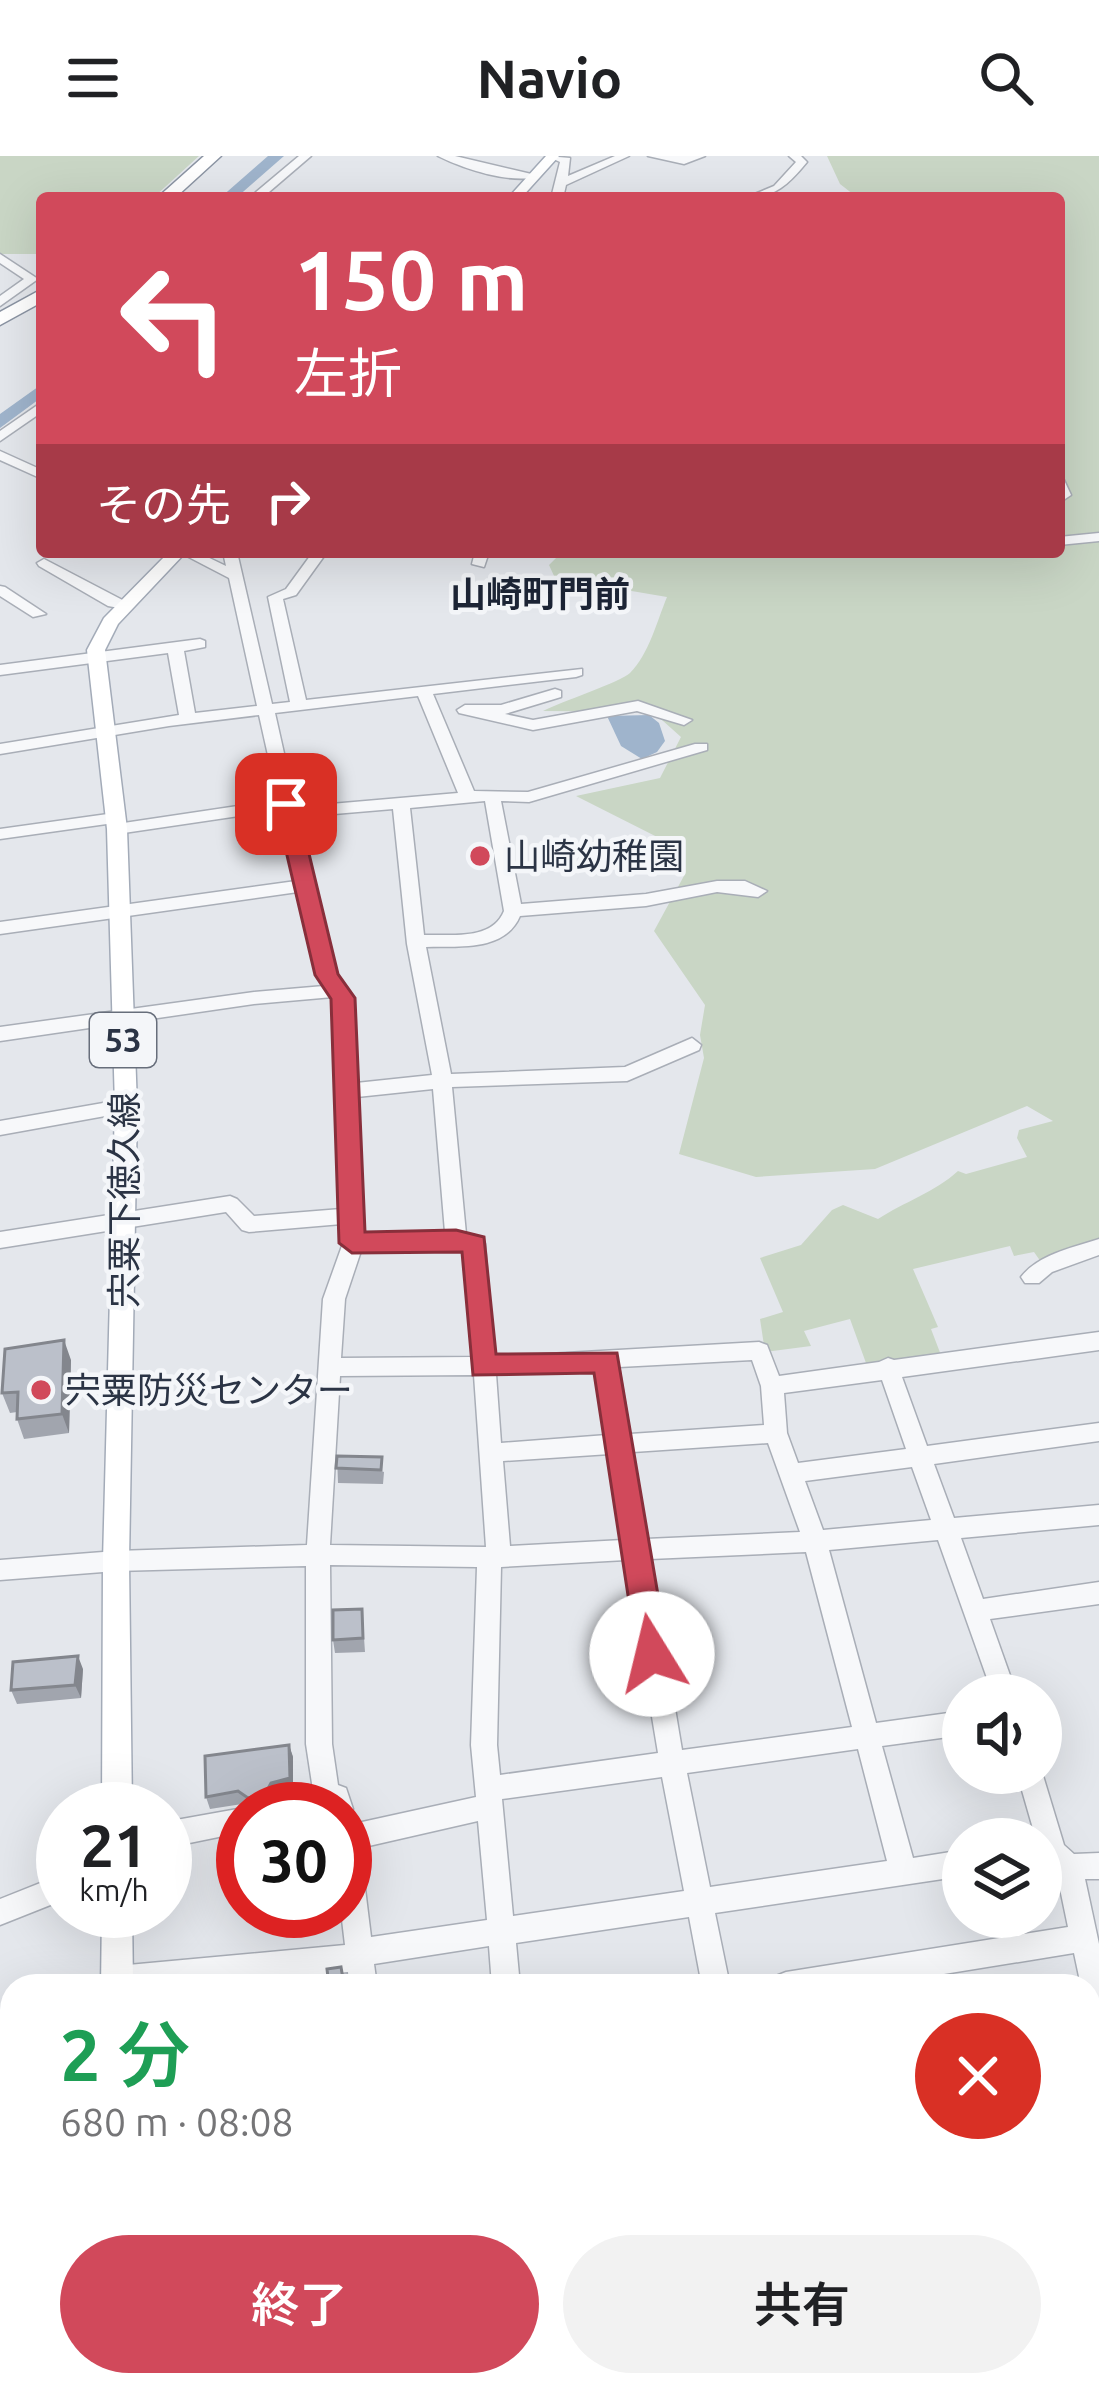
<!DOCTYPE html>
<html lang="ja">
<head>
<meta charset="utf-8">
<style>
	body { margin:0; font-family:Ubuntu,"Noto Sans JP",sans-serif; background:#f2f2f2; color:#202124; height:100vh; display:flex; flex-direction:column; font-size:45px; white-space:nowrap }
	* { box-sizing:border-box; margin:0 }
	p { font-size:39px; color:#757577 }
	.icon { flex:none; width:66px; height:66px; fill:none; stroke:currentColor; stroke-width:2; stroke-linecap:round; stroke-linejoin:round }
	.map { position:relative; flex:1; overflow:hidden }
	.sheet { position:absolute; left:0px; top:1818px; width:1101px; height:423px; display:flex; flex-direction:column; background:#fff; border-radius:36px 36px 0 0; box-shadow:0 12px 48px #0002 }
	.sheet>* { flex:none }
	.guide { position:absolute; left:36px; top:36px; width:1029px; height:366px; border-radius:12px; box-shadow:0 12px 48px #0002; background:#d1495b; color:#fff; overflow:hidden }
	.fabs { position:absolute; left:942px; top:1518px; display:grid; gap:24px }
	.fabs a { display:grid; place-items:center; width:120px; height:120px; border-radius:50%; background:#fff; box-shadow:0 12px 48px #0002; font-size:60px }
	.speed { position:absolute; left:36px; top:1626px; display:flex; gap:24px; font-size:60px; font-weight:700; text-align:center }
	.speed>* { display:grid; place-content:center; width:156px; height:156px; border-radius:50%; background:#fff; box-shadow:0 12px 48px #0002; line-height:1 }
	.speed small { font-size:30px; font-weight:400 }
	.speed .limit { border:18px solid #d22; background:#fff; color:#111 }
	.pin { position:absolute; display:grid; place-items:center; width:102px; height:102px; color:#fff; margin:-51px; border-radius:24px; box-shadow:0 6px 18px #0006 }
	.me { position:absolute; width:132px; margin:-66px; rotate:351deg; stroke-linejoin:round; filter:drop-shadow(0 0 9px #0008) }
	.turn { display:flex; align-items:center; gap:42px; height:252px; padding:0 60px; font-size:54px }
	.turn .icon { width:156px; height:156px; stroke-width:2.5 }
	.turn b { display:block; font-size:84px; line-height:102px }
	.then { display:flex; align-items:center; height:114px; padding:0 60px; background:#0003; gap:24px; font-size:45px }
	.round { display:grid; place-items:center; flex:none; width:126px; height:126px; border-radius:63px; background:#f2f2f2 }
	.headline { display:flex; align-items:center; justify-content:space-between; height:204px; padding:0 60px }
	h1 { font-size:72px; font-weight:600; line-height:90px; color:#1e9e55 }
	.action { display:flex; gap:24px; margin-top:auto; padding:24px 60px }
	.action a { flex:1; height:138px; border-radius:72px; background:#d1495b; color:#fff; font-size:48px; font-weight:600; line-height:138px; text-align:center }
	.action a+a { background:#f2f2f2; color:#202124 }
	header { display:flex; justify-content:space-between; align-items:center; height:156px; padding:0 60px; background:#fff; font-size:54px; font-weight:600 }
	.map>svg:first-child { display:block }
	.green { fill:#c9d6c5 }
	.water { fill:#9fb4cc }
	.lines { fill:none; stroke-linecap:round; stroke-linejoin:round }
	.stream { stroke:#9fb4cc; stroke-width:6 }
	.river { fill:#9fb4cc; fill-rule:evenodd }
	.minor-casing { stroke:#a9aeb7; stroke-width:3 }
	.major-casing { stroke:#a3abb8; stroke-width:3 }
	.highway-casing { stroke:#8b94a3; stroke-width:3 }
	.minor { fill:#f7f8fa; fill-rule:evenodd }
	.major { fill:#fff; fill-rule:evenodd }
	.highway { fill:#fff; fill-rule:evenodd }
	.wall { fill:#a1a5ae }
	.shaded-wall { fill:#83868d }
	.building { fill:#bbc0ca; stroke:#83868d; stroke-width:3 }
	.route { fill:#d1495b; stroke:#882f3b; stroke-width:3 }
	.poi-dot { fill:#d1495b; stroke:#f4f6f9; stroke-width:4.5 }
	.labels { text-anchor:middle; stroke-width:9; stroke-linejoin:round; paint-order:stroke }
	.shield { fill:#f4f6f9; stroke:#676e7b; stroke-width:3 }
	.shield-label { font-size:33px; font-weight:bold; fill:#2b3445 }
	.far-quarter-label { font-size:36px; font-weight:bold; fill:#1d2536; stroke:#f4f6f9 }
	.poi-label { font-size:36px; fill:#2b3445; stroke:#f4f6f9; text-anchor:start }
	.street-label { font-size:36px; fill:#2b3445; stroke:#f4f6f9 }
</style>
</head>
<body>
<header><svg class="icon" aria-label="menu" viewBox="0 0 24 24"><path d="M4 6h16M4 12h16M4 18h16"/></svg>Navio<svg class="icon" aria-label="search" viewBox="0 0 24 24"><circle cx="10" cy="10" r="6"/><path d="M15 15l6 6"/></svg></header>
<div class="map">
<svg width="1099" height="2240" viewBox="0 0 1099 2240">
	<rect width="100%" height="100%" fill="#e4e7ec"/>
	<!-- green -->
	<path class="green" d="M0,0H199L153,42H42V98H0Z
		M827,0H1099V1089L1041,1106L1034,1096L1014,1100L1010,1090L913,1113L938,1171L931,1173L944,1207L870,1218L850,1163L804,1175L811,1190L765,1196L760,1163L783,1156L760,1102L801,1089L832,1054L843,1049L878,1063C904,1046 935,1036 958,1015L966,1018L1027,1001L1017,982L1019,974L1053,965L1027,950L875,1013L756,1021L679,998L704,902L700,879L705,849L654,775L685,718L673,689L576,640L660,622L681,581L653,556L543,555C560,546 621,526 630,517C649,498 657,465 667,441L555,422L549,409L562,396H1059V42H858L840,28Z"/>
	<!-- water -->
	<path class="water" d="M649,559L659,567L665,585L657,596L642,603L621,590L607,560Z"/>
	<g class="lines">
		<!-- stream -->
		<path class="stream" d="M0,2010L12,2017
			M0,2222L16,2240"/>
		<!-- river -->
		<path class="river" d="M268,0H284L236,42H220Z
			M42,228V241L0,272V258Z"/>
		<defs>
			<path id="minor" d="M299,0H311L262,42H249Z
				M438,0H455L540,20C512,29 464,13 438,0Z
				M547,0L570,2L568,20L615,0H629L566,29L563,42H551L560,6Z
				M648,0H705L684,8Z
				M789,0H801L807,6C789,28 775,42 745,42L774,30L796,6Z
				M0,98L38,123L0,150V140L24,123L0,107Z
				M42,246V256L0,285V275Z
				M0,295L42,314V323L0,304Z
				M1059,323L1064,324L1071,339L1059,347Z
				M1099,377V385L1059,389V381Z
				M179,396H197L226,410L223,396H237L272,548L290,546L268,441L286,433L313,396H327L296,439L283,443L306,544L582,513V519L576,521L433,538L474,635L528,636L695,588H707V594L529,646L501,645L521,748L646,738L717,725H745L767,735L758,741L717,736L646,750L520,760C505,796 458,790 426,791L451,918L625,911L692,882L701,889L699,894L627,925L452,931L466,1078L482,1082L485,1088L494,1201L759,1186L767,1189L779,1220L879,1206L888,1202L894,1204L1099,1176V1194L902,1221L927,1290L1099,1267V1285L934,1308L954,1362L1099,1349V1369L961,1382L983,1443L1099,1426V1448L990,1463L1017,1539H993L938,1384L829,1394L876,1567L963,1555V1579L882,1590L913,1702L963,1694V1720L715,1757L730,1830H702L689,1761L516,1787L520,1830H492L489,1790L374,1808L377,1830H349L348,1816L198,1830H106L103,1824L107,1814L117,1810L345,1789L341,1755H345V1664L353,1668L476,1641L471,1589L477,1411L330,1409L332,1588L338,1629L346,1632L353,1653L345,1663V1653H272L276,1644L313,1634L306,1588V1410L116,1415L0,1424V1404L116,1395L307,1389L323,1143L343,1087L342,1068L249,1076L242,1074L226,1056L0,1092V1076L230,1040L237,1043L254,1060L341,1053L333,841L254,848L0,885V871L254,836L324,830L317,819L298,736L0,778V766L296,725L280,654L117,678L109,673L117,668L278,644L259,559L169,570L0,598V588L179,559L168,497L0,519V509L200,483L205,485V491L184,495L195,557L257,550L229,422ZM418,540L458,637L296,651L275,557ZM485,645L504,755C492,785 451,778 424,779L410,652ZM393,653L407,788L432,919L356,927L352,842L335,818L299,661ZM433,933L445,1076L363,1079L357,941ZM456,1092L465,1094L473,1201L341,1202L345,1143L361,1095ZM752,1204L761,1230L764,1269L630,1278L619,1211ZM597,1213L607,1279L501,1287L496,1218ZM474,1219L486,1391L330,1389L340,1220ZM882,1224L906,1293L798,1307L787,1277L784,1237ZM768,1287L800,1376L646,1383L633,1296ZM610,1298L623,1384L510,1390L503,1305ZM912,1311L931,1364L823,1374L805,1325ZM806,1396L852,1571L682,1594L650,1403ZM626,1404L658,1597L500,1619L497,1589L501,1411ZM858,1593L887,1705L710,1731L687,1617ZM662,1621L684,1735L513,1760L502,1643ZM478,1665L487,1764L371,1781L360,1692Z
				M475,396H489L484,411L472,408Z
				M44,403L132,449L125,453L108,450L39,410L37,407Z
				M0,430L5,431L46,458L33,461L0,440Z
				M555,533L561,535V541L505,558L533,564L638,545L692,564L684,569L637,555L533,574L459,557L457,554L465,549H501Z
				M115,657L121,658V666L0,683V673Z
				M126,943L136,950L133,955L0,979V965Z
				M1099,1083V1099L1052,1116L1039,1127H1025L1021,1121C1039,1098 1072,1092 1099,1083Z
				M1041,1613L1064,1689L1074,1698L1099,1697V1723H1085L1099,1788V1865L1089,1860V1830H1081L1074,1797L870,1830H772L776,1820L786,1816L1068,1771L1057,1718L1041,1699V1683H1036L1017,1617H1041Z
				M243,1652L247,1653H243V1676L165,1692V1666Z
				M63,1718V1744L0,1769V1743Z
				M1099,1933V1961L1089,1962V1934Z
				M1099,2146V2176L1089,2177V2147Z
				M345,2229H389L392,2234L389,2240H349Z"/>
			<path id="major" d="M546,0H559L521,42H508Z
				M169,396H186L118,468L105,494L127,673L137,950L129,1405L132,1653H102L103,1405L115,950L107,673L87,494L104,462Z
				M102,1755H132L133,1830H101Z
				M96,2229H132V2240H96Z"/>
			<path id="highway" d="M204,0H221L175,42H157Z
				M42,133V146L0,169V156Z"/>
		</defs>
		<!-- minor casing -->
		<use href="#minor" class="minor-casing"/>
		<!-- major casing -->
		<use href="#major" class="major-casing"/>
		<!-- highway casing -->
		<use href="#highway" class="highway-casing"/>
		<!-- minor -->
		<use href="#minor" class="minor"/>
		<!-- major -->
		<use href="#major" class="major"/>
		<!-- highway -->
		<use href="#highway" class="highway"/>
	</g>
	<!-- wall -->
	<path class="wall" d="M71,1204L69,1277L24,1283L17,1263V1256L10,1257L2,1237Z
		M337,1300L384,1316L383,1328L338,1327Z
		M362,1453L365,1496L335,1497L333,1484Z
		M83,1513L81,1542L17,1548L11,1534Z
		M289,1589L293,1601V1635L275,1640L268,1650L256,1653H250L242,1648L210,1653L206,1641Z"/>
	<!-- shaded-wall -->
	<path class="shaded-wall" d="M64,1184L71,1204L69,1277L62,1258Z
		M78,1500L83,1513L81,1542L75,1529Z
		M289,1589L293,1601V1635L275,1640L268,1650L251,1653L248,1642Z"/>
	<!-- building -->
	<path class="building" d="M64,1184L62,1258L17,1263L18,1236L2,1237L5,1193Z
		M337,1300L382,1301L381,1314L336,1312Z
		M362,1453L363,1482L333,1484V1454Z
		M78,1500L75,1529L11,1534L13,1506Z
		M289,1589L290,1622L271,1627L265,1638L248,1642L238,1635L206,1641L205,1600Z
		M341,1811L343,1823L352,1824V1830H329L327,1813Z"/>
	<!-- route -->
	<path class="route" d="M286,642L297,648L338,818L355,842L365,1076L456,1074L484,1081L496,1198L617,1197L668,1498L664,1508L652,1512L641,1508L637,1498L594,1217L473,1219L462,1096L352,1097L339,1087L331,843L315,819L275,648Z"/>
	<!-- markers -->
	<g class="poi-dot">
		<circle cx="480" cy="700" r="12"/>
		<circle cx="41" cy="1234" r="12"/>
	</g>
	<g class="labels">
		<!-- shield labels -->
		<rect class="shield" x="90" y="857" width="66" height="54" rx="9"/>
		<g class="shield-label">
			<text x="123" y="896">53</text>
		</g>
		<!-- far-quarter labels -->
		<g class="far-quarter-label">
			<text x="540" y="451">山崎町門前</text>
		</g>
		<!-- poi labels -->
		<g class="poi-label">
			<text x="504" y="713">山崎幼稚園</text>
			<text x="65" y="1247">宍粟防災センター</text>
		</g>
		<!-- street labels -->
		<g class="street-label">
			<text transform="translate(124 1044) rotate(-90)" y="13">宍粟下徳久線</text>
		</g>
	</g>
</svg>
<div class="fabs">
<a><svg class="icon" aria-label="sound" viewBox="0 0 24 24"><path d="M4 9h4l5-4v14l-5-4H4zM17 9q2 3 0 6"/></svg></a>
<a><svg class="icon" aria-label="layers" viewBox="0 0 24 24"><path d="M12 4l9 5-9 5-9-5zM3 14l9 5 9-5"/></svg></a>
</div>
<div class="speed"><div>21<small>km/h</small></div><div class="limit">30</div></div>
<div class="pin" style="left:286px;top:648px;background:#d93025"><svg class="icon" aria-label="arrive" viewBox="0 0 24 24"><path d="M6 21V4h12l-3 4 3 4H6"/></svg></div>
<svg class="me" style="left:652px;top:1498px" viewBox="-20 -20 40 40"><circle r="19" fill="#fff"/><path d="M0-13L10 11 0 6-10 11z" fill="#d1495b"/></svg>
<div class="guide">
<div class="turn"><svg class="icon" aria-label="left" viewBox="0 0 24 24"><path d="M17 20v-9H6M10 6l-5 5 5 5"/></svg><div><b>150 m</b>左折</div></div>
<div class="then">その先<svg class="icon" aria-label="right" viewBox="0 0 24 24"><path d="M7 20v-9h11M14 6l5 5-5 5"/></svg></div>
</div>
<section class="sheet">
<div class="headline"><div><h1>2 分</h1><p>680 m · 08:08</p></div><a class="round" style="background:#d93025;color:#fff"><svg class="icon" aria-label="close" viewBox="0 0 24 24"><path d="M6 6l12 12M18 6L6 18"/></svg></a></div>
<div class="action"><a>終了</a><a>共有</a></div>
</section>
</div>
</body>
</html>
